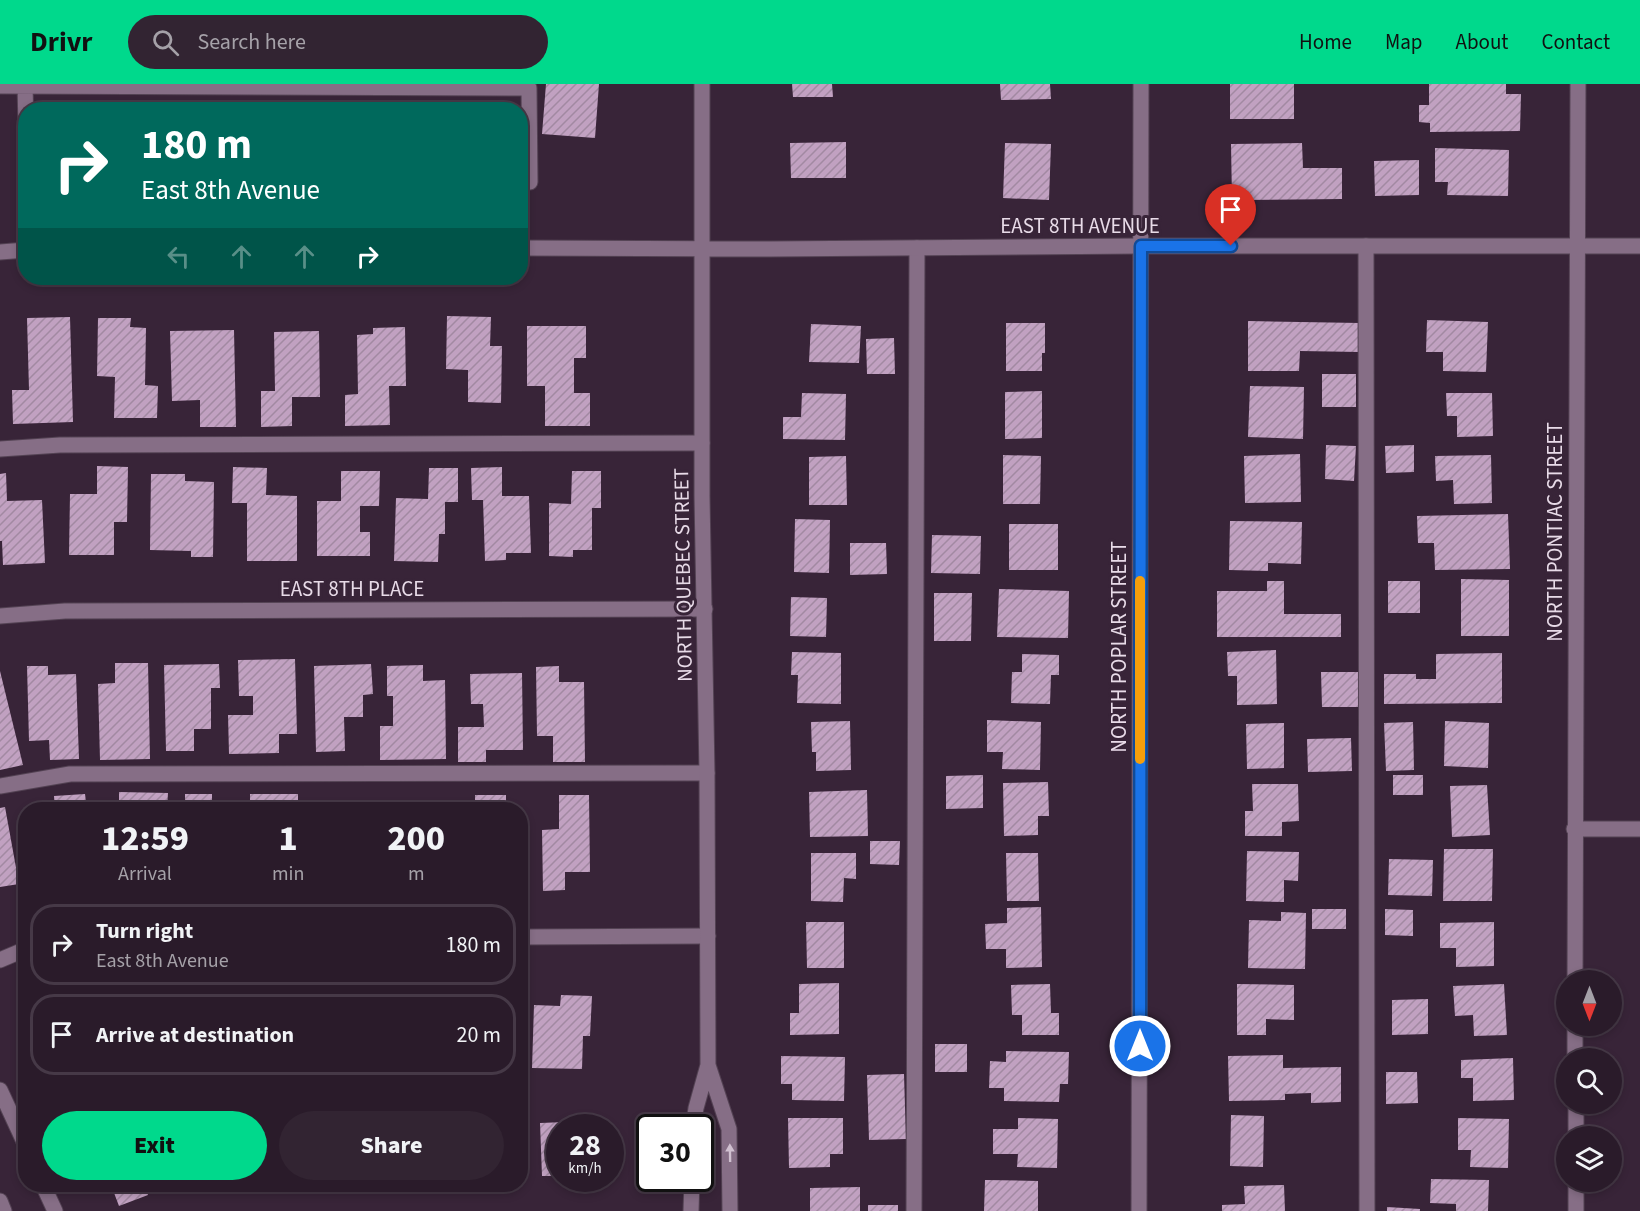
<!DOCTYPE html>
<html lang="en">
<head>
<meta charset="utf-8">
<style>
	body { margin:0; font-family:"Source Sans 3",sans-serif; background:#322432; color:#f1f3f6; height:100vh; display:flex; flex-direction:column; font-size:22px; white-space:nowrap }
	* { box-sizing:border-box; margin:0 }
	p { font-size:20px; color:#a5a1a8 }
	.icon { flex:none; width:33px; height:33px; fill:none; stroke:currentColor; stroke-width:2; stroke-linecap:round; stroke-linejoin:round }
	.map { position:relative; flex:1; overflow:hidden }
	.panel { position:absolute; left:18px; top:718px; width:510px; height:390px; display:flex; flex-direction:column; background:#2a1b2a; border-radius:24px; box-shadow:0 3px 9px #0003,0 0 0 2px #463947 }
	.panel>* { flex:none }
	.guide { position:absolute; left:18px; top:18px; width:510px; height:183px; border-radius:24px; box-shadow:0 3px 9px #0003,0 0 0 2px #463947; background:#00695c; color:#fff; overflow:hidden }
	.needle { width:39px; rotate:180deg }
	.buttons { position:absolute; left:1556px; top:886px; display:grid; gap:12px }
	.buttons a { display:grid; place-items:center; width:66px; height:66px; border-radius:50%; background:#2a1b2a; box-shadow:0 3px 9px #0003,0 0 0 2px #463947; font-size:30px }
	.speed { position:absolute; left:546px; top:1030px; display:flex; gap:12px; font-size:30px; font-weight:700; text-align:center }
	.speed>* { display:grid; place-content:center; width:78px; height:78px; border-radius:50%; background:#2a1b2a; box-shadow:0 3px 9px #0003,0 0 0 2px #463947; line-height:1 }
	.speed small { font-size:15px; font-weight:400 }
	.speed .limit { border:3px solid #111; border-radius:9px; background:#fff; color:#111 }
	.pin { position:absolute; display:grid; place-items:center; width:51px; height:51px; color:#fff; margin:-62px -26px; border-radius:50% 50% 50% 0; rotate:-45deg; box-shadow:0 0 6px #0007 }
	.pin .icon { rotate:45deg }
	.me { position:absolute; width:66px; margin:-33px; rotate:0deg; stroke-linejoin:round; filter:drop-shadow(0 0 4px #0008) }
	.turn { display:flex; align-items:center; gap:21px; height:126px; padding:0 24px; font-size:27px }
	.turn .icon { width:78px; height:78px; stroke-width:2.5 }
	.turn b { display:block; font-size:42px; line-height:51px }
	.lanes { display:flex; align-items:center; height:57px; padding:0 24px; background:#0003; justify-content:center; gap:30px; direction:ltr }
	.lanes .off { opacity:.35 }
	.eta { display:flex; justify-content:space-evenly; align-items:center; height:102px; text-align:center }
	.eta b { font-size:36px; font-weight:800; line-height:42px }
	.primary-button { display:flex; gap:12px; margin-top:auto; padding:12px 24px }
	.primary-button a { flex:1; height:69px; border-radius:36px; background:#00d98c; color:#111; font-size:24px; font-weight:800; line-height:69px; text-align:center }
	.primary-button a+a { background:#322432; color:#f1f3f6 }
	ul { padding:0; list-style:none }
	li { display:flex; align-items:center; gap:18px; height:81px; margin:0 12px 9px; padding:0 12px; border:3px solid #463947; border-radius:24px }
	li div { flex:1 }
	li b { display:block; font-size:22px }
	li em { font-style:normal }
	header { display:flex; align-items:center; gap:36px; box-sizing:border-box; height:84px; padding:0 30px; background:#00d98c; color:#111 }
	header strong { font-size:28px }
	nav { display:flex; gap:33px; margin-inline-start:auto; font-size:21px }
	.search { width:420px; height:54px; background:#322432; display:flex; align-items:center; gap:15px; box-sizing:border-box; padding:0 21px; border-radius:33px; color:#a5a1a8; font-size:22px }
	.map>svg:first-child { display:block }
	.building { fill:url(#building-hatch) }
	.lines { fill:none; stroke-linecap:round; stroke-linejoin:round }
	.lane-casing { stroke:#534253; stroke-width:17 }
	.street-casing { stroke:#534253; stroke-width:17 }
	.secondary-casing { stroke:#534253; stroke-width:17 }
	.lane { stroke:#866e86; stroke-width:15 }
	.street { stroke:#866e86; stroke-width:15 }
	.secondary { stroke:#866e86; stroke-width:15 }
	.oneway { fill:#d0c0d0 }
	.route-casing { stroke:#114b97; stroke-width:15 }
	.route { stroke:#1a73e8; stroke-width:10 }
	.slow { stroke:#f59e0b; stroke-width:10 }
	.labels { text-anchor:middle; stroke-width:6; stroke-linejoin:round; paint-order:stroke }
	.street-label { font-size:21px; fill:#e8dbe8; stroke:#382438 }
</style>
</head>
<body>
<header>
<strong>Drivr</strong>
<div class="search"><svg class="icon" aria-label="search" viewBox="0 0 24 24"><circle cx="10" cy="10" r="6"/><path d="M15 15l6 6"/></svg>Search here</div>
<nav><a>Home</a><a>Map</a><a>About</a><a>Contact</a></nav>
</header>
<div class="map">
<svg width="1640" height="1127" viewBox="0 0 1640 1127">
	<defs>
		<pattern id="building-hatch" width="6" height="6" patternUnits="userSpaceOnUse" patternTransform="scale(1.5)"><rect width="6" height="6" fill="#c1a1c1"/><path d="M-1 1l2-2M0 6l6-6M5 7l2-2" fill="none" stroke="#a289a2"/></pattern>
	</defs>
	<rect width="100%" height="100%" fill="#382438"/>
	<!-- building -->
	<path class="building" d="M546,0H599L595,54L542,50Z
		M792,0H832L833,13H793Z
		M1000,0H1050L1051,15L1001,16Z
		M1230,0H1294V35H1230Z
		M1429,0H1506V10H1521L1520,47L1430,48V39L1419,38V21H1429Z
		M846,58V94H791L790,59Z
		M1005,59L1051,60L1049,116L1003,114Z
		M1302,59L1303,84H1342V115L1232,116L1231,60Z
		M1435,64L1509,66L1508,112L1447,111L1448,98H1435Z
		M1419,76V111L1375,112L1374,77Z
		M447,232L491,233L490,262H502L501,319L468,318V286L446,285Z
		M70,233L73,338L13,340L12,306H29L27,234Z
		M98,234H131L130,243L146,244L145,301L158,302L157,334H114L115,293L97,292Z
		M1427,236L1488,238L1486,288L1443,287V268H1426Z
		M1248,237L1360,239L1359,268L1300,267L1299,287H1248Z
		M1006,239H1045V269H1042V287H1006Z
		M811,240L861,242L859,279L809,278Z
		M527,242H586V274H574V309H590V342H545V302H527Z
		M405,243L406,302H389L390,341L345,342V311L358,310L357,251L373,250V244Z
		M234,246L236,343H200V316L172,317L170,247Z
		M319,247L320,313H292V342L261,343V307H275L274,248Z
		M894,254L895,290H867L866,255Z
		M1322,290H1356V323H1322Z
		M1250,302L1304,303L1303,355L1248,353Z
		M1042,307V354L1005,355V308Z
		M802,309L846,310L845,356L783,355V333H801Z
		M1446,309H1492L1493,352L1457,353V332H1447Z
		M1326,361L1356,362L1354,397L1325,395Z
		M1414,361V388L1386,389L1385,362Z
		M1300,370L1301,418L1245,419L1244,372Z
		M1003,371L1041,372L1040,420H1003Z
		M1491,371L1492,419L1454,420L1453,396L1436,397L1435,372Z
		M846,372L847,421H809V373Z
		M97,382L128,383L127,438H114V471H69L70,410H97Z
		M233,383L267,384L266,411L297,412V477H247V419H232Z
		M502,383V412H529L531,469H506V476L485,477L483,416H472L471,384Z
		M429,384H458V418H445V450H439L438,478L394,477L396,414L428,415Z
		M341,387H380L379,422H360V448H370V472H317V417H341Z
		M572,387H601V424H592V466H573V473L549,472V419L571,420Z
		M6,389L7,417L42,416L45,479L3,481L2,457H0V390Z
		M151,390H185V397L214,398L213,473H191V467L150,466Z
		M1508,430L1510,485L1435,486L1434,459H1418L1417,432Z
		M795,435L830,436L829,489L794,488Z
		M1230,437L1302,438L1301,480L1268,479V487L1229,486Z
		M1009,440H1058V486H1009Z
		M932,451L981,452L980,490L931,489Z
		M850,459H886L887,490L850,491Z
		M1461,495L1509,496V552H1461Z
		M1267,497H1284V530H1341V553H1217V507H1267Z
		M1388,497H1420V529H1388Z
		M999,505L1069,507L1068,554L997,553Z
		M934,509H972L971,557H934Z
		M791,513L827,514L826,553L790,552Z
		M1276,566L1277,620L1237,621V592H1228L1227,568Z
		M792,568L841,569V620L797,619L798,591H791Z
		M1502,569V619L1384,620V590H1416V595H1436V570Z
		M1022,570L1059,571V591H1051L1050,620L1011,619L1012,588H1022Z
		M295,575L297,650H279V669L229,670L228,631H253V612H239L238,576Z
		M115,579H148L150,675L100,676L98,600L115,599Z
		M219,580L220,604H211V645H194V667H166L164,581Z
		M371,580L373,610L363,611V633H344L345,667L316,668L314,582Z
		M423,581V597L445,596L446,675L380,676V642H393V612H387V582Z
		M27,582H48V591L76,590L79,675L50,676L49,656L29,657Z
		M559,582V598H584L585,678H553V652H537L536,583Z
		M0,587L23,681L0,686Z
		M1321,588H1358V623H1322Z
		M522,589L523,666H486V678H458V643H484L483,620H471L470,590Z
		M987,636L1041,638L1040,686L1002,685L1003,668H987Z
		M850,637L851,686L816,687V668H812L811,638Z
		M1445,637L1489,639L1488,684L1444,682Z
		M1413,638L1414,686L1386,687L1384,639Z
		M1284,639V684L1247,685L1246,640Z
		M1351,654L1352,687L1308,688L1307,655Z
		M983,691V724L946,725V692Z
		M1393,691H1423V711H1393Z
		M1048,698L1049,732H1038V751L1004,752L1003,699Z
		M1252,700H1298L1299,737L1282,738V752H1245V727H1253Z
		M1487,701L1490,751L1452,753L1450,702Z
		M867,706L868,752L810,753L809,708Z
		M119,708L168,709L167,726H119Z
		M85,710L87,726H55L54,712Z
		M185,710H212V726H185Z
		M250,710H298V726H250Z
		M475,711H506V726H475Z
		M559,711H589L590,788H565V806L543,807L542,746L559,745Z
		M399,720H429V726H399Z
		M316,721H355V726H316Z
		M5,723L19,800L0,803V724Z
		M870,757H900L899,781L870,780Z
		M1444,765H1493L1492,817H1443Z
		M1247,767L1299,768L1298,797L1284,796V818L1246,817Z
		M811,769H856V795L844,794L843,818L811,817Z
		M1006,769H1038L1039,817H1007Z
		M1389,775L1433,776L1432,812L1388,811Z
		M1041,823L1042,883L1006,884V865H986L985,840L1007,839V824Z
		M1312,825H1346V845H1312Z
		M1385,825L1413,826V852L1385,851Z
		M1281,828L1306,829L1305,885L1248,884L1249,836L1281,837Z
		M806,838H844V884H807Z
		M1494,838V882L1456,883V864H1440V839Z
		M839,899V950L790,951V929H799V900Z
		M1050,900L1051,929H1059V951H1022V931H1012L1011,901Z
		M1237,900L1294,901V936L1266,935V951H1237Z
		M1504,900L1507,951L1474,952L1473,931L1455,932L1453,902Z
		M561,911L592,912L590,952H583L582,985L532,984L534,921L560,922Z
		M1428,915V950L1392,951V916Z
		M935,960H967V988H935Z
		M1006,967L1069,968L1068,1000H1060L1059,1018L1004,1017V1004H989L990,977L1006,978Z
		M1283,971V984L1341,983V1018L1311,1019V1009L1285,1010V1016L1229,1017L1228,972Z
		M781,972L845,973L844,1017L792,1016V1000H781Z
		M1513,974L1514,1016L1473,1017V994H1461V976Z
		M1386,988H1417L1418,1019L1386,1020Z
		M904,990L906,1055L869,1056L867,991Z
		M1231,1031L1264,1032L1263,1083L1230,1082Z
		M520,1034H529V1088H520Z
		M788,1034H843V1070H830V1083L789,1084Z
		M1018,1034L1058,1035L1057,1084L1017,1083L1018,1070H993V1045H1018Z
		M1458,1034L1509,1035L1508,1084L1470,1083L1471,1066H1458Z
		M590,1037V1044H560V1092H542L540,1039Z
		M1431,1095L1489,1096L1488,1127H1456V1120L1430,1119Z
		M985,1096L1038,1097V1127H984Z
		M111,1101H144L148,1111L119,1122Z
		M298,1101H329V1105H298Z
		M349,1101H396V1103H349Z
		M406,1101H438V1110H406Z
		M471,1101H498V1109H471Z
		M1284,1101L1285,1127H1222V1121L1245,1120L1244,1102Z
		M860,1103V1127H810V1104Z
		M868,1121H898V1127H868Z
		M1387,1123L1420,1125V1127H1387Z"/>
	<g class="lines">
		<defs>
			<path id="lane" d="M1366,162L1367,1127
				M0,365L60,361L702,359
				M0,702L70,690L707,689
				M914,1127L917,164"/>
			<path id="street" d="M25,0L26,44
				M0,2L529,4L530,98
				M0,532L65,527L705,525
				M1574,745H1640
				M520,853L708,852
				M0,876L26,865
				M1575,897L1578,0
				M1575,942V975
				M0,1006L26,1062
				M1576,1020V1053
				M1576,1098V1127
				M43,1101L55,1127
				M0,1117L4,1127
				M1139,1127L1141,0"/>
			<path id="secondary" d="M520,164L771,165L1141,162H1640
				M0,168L26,166
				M708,981L729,1045L730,1127
				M693,1044L696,1024L708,981L707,689L702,412V0
				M691,1127L692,1095"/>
		</defs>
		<!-- lane casing -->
		<use href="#lane" class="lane-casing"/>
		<!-- street casing -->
		<use href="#street" class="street-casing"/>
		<!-- secondary casing -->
		<use href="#secondary" class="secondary-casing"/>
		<!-- lane -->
		<use href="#lane" class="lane"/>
		<!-- street -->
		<use href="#street" class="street"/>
		<!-- secondary -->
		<use href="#secondary" class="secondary"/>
	</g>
	<!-- one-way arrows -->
	<defs><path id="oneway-solid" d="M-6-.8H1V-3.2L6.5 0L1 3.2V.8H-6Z" transform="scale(1.5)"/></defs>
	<use class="oneway" href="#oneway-solid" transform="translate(730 1069) rotate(-91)"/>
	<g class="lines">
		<defs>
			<path id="route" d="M1140,962L1141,162H1231"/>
		</defs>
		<!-- route casing -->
		<use href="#route" class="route-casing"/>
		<!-- route -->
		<use href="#route" class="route"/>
		<!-- slow -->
		<path class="slow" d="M1140,675V497"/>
	</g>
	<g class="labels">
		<!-- street labels -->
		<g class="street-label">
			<text x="1080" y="149">EAST 8TH AVENUE</text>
			<text transform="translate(1555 448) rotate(-90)" y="7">NORTH PONTIAC STREET</text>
			<text transform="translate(683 491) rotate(-91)" y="7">NORTH QUEBEC STREET</text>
			<text x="352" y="512">EAST 8TH PLACE</text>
			<text transform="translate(1119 563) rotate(-90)" y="7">NORTH POPLAR STREET</text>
		</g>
	</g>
</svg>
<div class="buttons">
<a><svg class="needle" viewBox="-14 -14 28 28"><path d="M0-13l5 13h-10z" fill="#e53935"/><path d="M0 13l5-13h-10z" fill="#a5a1a8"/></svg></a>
<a><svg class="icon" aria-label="search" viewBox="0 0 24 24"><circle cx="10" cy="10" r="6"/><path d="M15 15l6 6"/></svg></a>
<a><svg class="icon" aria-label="layers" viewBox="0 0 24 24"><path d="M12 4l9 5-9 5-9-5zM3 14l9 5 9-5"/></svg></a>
</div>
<div class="speed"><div>28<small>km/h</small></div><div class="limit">30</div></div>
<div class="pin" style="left:1231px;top:162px;background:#d93025"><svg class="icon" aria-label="arrive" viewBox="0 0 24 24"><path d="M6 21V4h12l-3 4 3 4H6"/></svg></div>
<svg class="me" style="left:1140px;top:962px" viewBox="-20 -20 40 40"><circle r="17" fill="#1a73e8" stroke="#fff" stroke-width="3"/><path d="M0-11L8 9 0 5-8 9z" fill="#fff"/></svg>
<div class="guide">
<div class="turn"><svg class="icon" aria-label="right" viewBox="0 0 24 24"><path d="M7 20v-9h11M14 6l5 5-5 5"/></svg><div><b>180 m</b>East 8th Avenue</div></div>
<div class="lanes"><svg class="icon off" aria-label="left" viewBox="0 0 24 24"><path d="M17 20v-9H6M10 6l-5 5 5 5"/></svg><svg class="icon off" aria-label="ahead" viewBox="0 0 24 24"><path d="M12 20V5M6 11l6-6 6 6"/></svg><svg class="icon off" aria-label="ahead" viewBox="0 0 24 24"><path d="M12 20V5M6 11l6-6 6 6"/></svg><svg class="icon" aria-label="right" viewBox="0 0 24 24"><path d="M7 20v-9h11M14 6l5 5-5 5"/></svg></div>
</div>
<section class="panel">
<div class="eta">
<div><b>12:59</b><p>Arrival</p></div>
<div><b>1</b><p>min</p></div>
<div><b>200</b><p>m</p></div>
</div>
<ul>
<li><svg class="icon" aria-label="right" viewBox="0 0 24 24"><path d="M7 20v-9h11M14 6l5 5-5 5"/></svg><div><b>Turn right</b><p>East 8th Avenue</p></div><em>180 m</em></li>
<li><svg class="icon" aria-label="arrive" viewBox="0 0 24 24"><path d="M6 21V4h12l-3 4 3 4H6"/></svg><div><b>Arrive at destination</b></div><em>20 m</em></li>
</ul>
<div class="primary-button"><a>Exit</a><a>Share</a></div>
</section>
</div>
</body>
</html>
